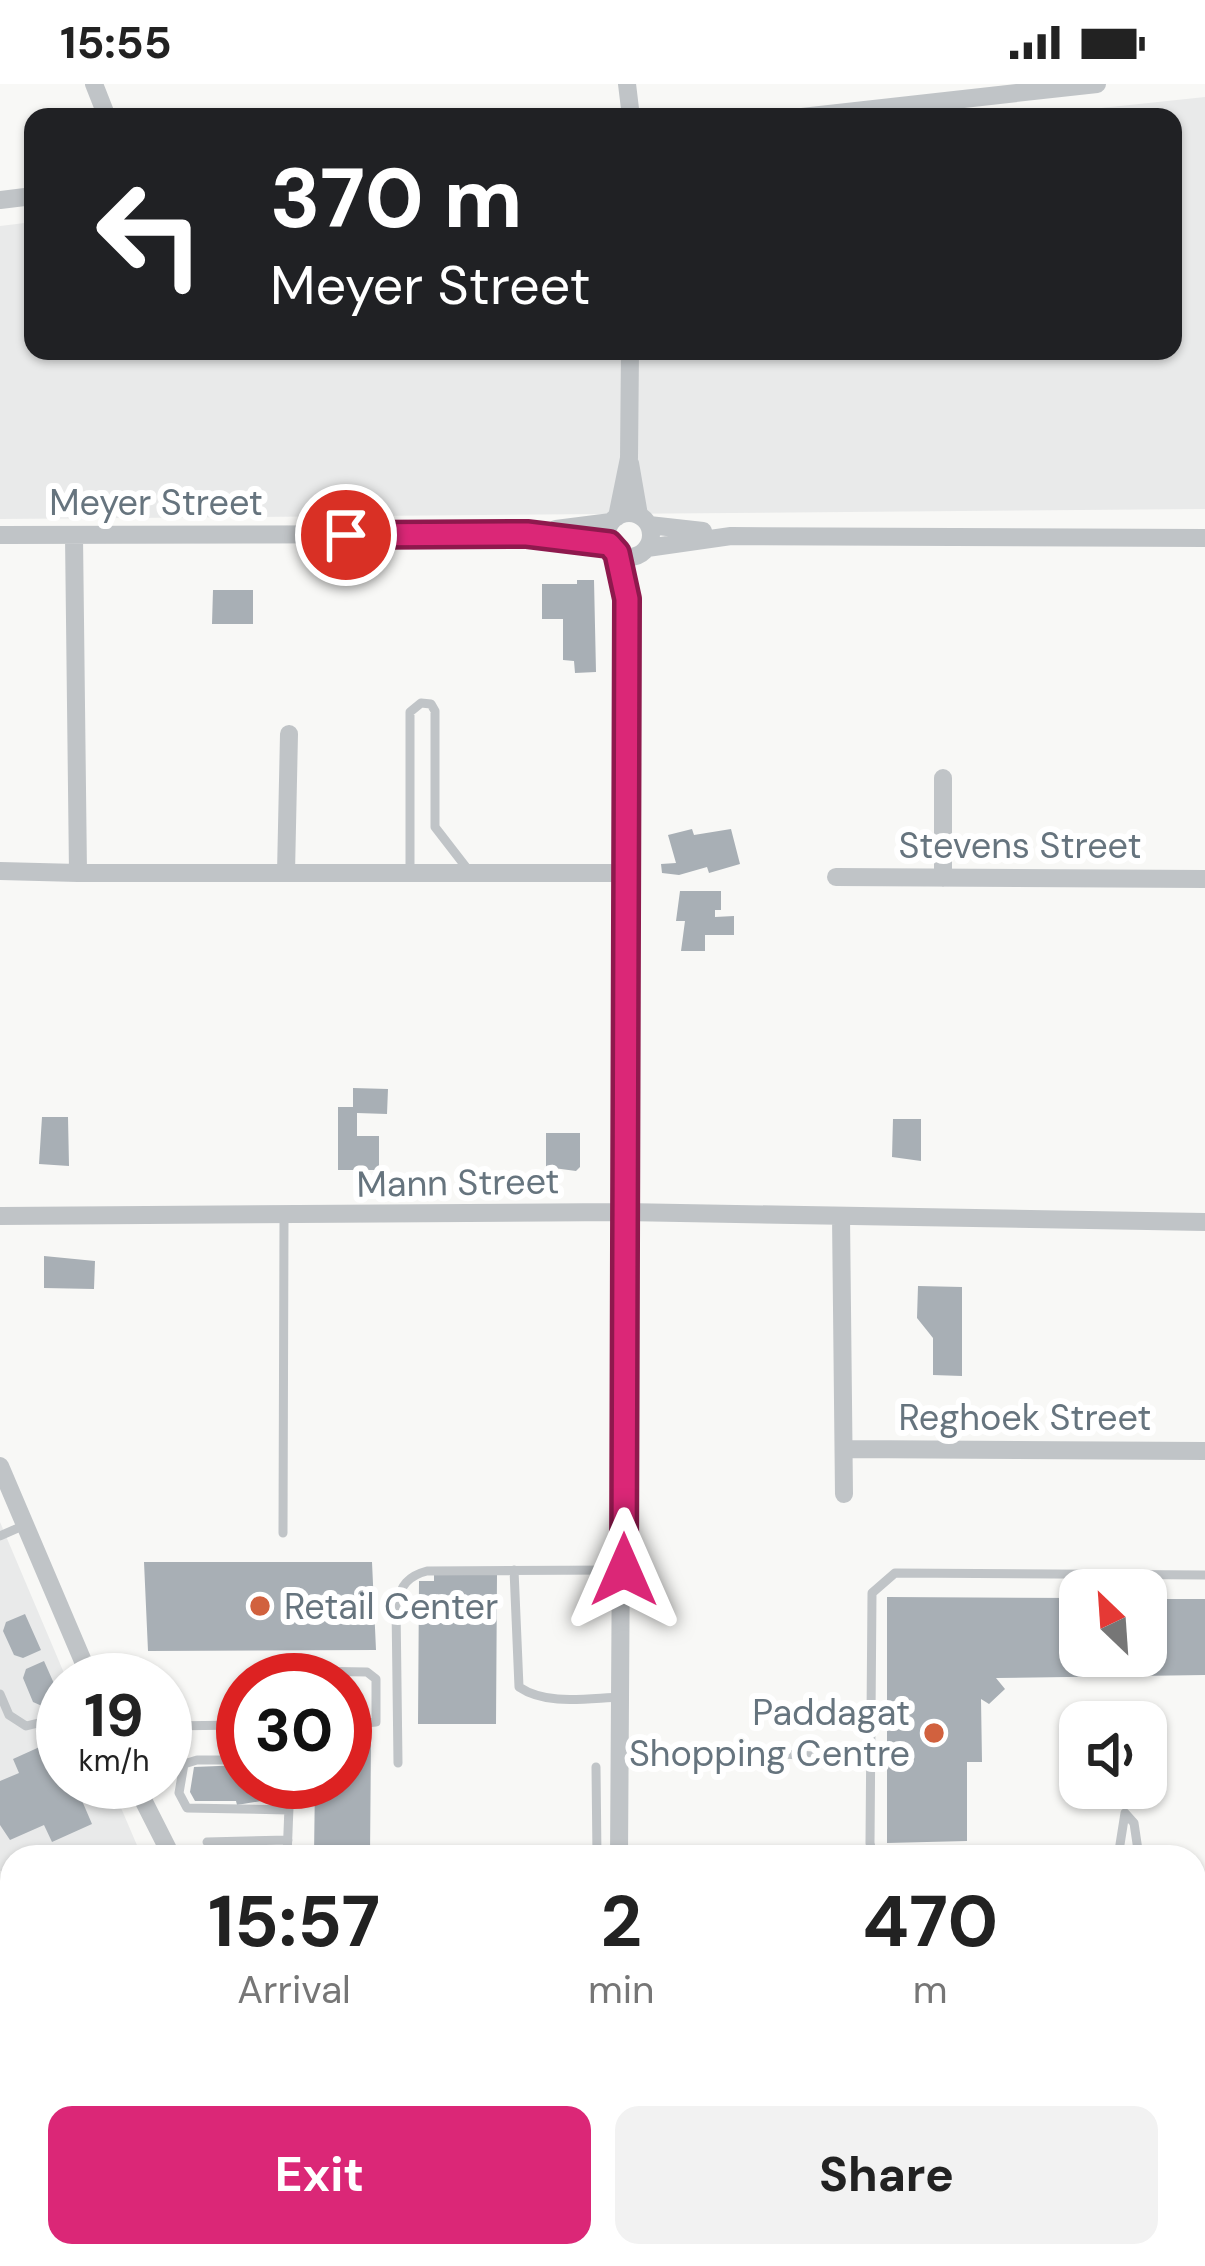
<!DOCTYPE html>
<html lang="en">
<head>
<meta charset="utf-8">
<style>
	body { margin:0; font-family:"DM Sans",sans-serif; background:#f2f2f2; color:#222; height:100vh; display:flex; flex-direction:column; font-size:45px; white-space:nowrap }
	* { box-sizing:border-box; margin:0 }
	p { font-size:39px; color:#767676 }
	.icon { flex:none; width:66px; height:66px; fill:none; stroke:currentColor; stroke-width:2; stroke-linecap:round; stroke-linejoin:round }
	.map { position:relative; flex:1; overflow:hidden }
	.details { position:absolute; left:0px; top:1761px; width:1206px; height:423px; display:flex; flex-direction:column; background:#fff; border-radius:36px 36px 0 0; box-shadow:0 3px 9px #0004 }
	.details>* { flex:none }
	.hud { position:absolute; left:24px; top:24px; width:1158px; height:252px; border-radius:24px; box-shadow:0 3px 9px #0004; background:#202124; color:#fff; overflow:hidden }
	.needle { width:78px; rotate:335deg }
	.tools { position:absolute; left:1059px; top:1485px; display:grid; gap:24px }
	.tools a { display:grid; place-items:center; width:108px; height:108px; border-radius:24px; background:#fff; box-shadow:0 3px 9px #0004; font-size:60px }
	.speed { position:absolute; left:36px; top:1569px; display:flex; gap:24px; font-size:60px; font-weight:700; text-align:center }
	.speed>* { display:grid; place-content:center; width:156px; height:156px; border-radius:50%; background:#fff; box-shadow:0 3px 9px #0004; line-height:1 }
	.speed small { font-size:30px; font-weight:400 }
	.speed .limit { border:18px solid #d22; background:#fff; color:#111 }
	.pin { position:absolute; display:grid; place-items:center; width:102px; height:102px; color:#fff; margin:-51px; border:6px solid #fff; border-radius:50%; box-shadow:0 3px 12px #0007 }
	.me { position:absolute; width:132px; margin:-66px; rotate:0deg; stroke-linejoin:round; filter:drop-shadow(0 0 9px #0008) }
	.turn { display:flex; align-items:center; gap:42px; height:252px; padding:0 48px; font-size:54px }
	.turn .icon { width:156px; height:156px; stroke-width:2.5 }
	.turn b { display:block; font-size:84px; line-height:102px }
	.eta { display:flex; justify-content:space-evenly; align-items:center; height:204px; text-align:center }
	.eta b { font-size:72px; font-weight:700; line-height:84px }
	.cta { display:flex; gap:24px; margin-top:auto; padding:24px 48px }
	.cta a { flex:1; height:138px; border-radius:24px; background:#db2777; color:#fff; font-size:48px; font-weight:700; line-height:138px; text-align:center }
	.cta a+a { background:#f2f2f2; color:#222 }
	.status { display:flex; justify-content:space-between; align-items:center; height:84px; padding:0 60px; background:#fff; direction:ltr }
	.status svg { height:33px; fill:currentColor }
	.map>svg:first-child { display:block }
	.built { fill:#e9eaea }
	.building { fill:#a8afb5 }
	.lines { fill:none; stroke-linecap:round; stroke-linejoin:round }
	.service { stroke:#c0c4c7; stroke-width:9 }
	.minor { stroke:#c0c4c7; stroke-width:18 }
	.trunk { stroke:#d6dadd; stroke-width:33 }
	.route-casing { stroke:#8e194d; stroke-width:30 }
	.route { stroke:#db2777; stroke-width:21 }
	.poi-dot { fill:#d1613e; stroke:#fff; stroke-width:4.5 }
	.labels { text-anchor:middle; stroke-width:12; stroke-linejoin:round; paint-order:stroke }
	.street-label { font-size:36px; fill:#66747e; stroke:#fff }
	.poi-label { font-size:36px; fill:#66747e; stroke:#fff; text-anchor:start }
</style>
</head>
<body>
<div class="status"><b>15:55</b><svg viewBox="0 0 49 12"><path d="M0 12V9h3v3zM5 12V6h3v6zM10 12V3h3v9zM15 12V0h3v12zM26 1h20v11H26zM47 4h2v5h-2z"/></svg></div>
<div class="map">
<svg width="1205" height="2182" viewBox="0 0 1205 2182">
	<rect width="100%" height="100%" fill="#f8f8f6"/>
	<!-- built -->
	<path class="built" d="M1205,13V425L0,435V142L33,138V267H1173V33H1015Z
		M0,1438L67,1596H63V1698H110L142,1773H12V1787H0Z
		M12,1878V2172H1194V1906H1205V2182H0V1888Z"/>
	<!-- building -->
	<path class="building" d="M577,496H594L596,588L575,589L574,577L563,576V535H542V500H577Z
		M213,506H253V540H212Z
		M692,745L694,751L731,745L740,780L709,789L707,783L679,791L662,789L661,780L676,779L668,751Z
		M680,807H721V826H715V833L734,832V851H705V867H681L685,837H676Z
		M353,1004L388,1005L387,1030L357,1029V1052H379V1086H338V1023H353Z
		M42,1033H68L69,1082L39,1080Z
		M893,1035H921V1077L892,1073Z
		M546,1049H580V1083L576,1087L546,1083Z
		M44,1172L95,1177L94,1205L44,1204Z
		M918,1202L962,1203V1292L933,1291V1254L917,1234Z
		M144,1478H372L376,1566L148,1567Z
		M434,1491H497L496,1640H418L419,1497H434Z
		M887,1513L1080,1514V1572H1146V1515H1205V1591L996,1594L1005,1605L989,1620L981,1615L982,1678H967V1757L887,1759Z
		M25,1530L41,1566L23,1574L14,1571L3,1547L6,1538Z
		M44,1577L60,1613L42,1622L33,1618L23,1594L26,1585Z
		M55,1656L63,1674V1698H74L92,1740L52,1758L44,1741L10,1756L0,1741V1697L19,1689L13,1675Z
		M345,1657H371L370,1771H314L315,1698H345Z
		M243,1681V1698H274L267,1716L237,1721L236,1717H195L190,1708L194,1683Z
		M12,1954V2172H173L162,2182H0V1964Z
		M1194,1954H1205V2009H1194Z"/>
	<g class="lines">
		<!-- service -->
		<path class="service" d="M410,789V628L421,619L431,620L435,627V743L469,787
			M283,1449L284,1133
			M0,1452L25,1441
			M514,1486L519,1603C547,1622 588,1614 621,1613
			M306,1587L367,1588L376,1595V1638L345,1641
			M0,1610L9,1631L26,1642L63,1633
			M165,1642L243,1641
			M620,1674L725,1666L871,1676
			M243,1676H197L184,1680L179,1709L187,1724L289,1726
			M398,1679L396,1521C401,1501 408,1492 427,1487L619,1486
			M596,1683L597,1773
			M1125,1729L1134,1739L1139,1773
			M207,1758L288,1756
			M287,1773L290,1698
			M873,1773L870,1759L872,1509L895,1489L1205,1491
			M985,1773L986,1771
			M1118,1773L1125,1729
			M325,2172L337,2182
			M860,2172L862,2182
			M940,2172L941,2182
			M1023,2172L1026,2182
			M176,2182L187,2172
			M233,2182L244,2172
			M651,2182L671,2172"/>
		<!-- minor -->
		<path class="minor" d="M94,0L107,33
			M627,0L631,33
			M802,33L1097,0
			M0,116L33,112
			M630,379L639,431
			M607 451a22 22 0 1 1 44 0a22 22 0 1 1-44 0Z
			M617,433L629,374L630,267
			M649,441L703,447
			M556,445L611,438
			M0,451L527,450L609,460
			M74,452L78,789H624
			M647,464L731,452L1205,454
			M617,469L627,515L619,1773
			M943,694V794
			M0,787L78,789
			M286,789L289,650
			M836,793L1205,795
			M0,1132L624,1128L1205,1138
			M841,1132L844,1410
			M845,1365L1205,1367
			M0,1382L91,1596
			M134,1698L172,1773
			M1194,2047H1205
			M691,2172L695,2182
			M1114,2172L1115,2182"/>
		<!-- trunk -->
		<path class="trunk" d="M0,1843L12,1845
			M1194,1863L1205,1864"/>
	</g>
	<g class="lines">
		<defs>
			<path id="route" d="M346,451L527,450L609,460L617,469L627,515L624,1486"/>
		</defs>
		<!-- route casing -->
		<use href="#route" class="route-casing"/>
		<!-- route -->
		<use href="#route" class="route"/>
	</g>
	<!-- markers -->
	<g class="poi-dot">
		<circle cx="260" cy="1522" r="12"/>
		<circle cx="934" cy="1649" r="12"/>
	</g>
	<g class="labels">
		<!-- street labels -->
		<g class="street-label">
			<text x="156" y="431">Meyer Street</text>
			<text x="1020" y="774">Stevens Street</text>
			<text transform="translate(458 1098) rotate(-1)" y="13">Mann Street</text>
			<text x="1025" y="1346">Reghoek Street</text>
		</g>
		<!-- poi labels -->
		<g class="poi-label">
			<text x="284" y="1535">Retail Center</text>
			<text x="910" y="1641" text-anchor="end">Paddagat<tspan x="910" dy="41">Shopping Centre</tspan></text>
		</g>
	</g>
</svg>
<div class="tools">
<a><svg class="needle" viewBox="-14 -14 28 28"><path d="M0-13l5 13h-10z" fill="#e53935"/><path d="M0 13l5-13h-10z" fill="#767676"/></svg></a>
<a><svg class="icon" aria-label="sound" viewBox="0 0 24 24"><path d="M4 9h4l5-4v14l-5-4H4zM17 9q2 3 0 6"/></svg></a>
</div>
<div class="speed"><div>19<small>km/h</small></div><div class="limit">30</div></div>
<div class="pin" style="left:346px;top:451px;background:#d93025"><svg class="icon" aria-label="arrive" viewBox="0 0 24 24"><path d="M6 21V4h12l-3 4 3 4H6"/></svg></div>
<svg class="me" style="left:624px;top:1486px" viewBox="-20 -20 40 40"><path d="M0-17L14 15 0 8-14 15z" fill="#db2777" stroke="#fff" stroke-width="4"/></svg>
<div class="hud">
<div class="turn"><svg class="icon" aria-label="left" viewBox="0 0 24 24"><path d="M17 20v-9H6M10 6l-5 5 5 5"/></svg><div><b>370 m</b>Meyer Street</div></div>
</div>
<section class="details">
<div class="eta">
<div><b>15:57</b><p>Arrival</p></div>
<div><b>2</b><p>min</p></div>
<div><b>470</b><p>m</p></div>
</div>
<div class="cta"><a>Exit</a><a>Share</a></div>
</section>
</div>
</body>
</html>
